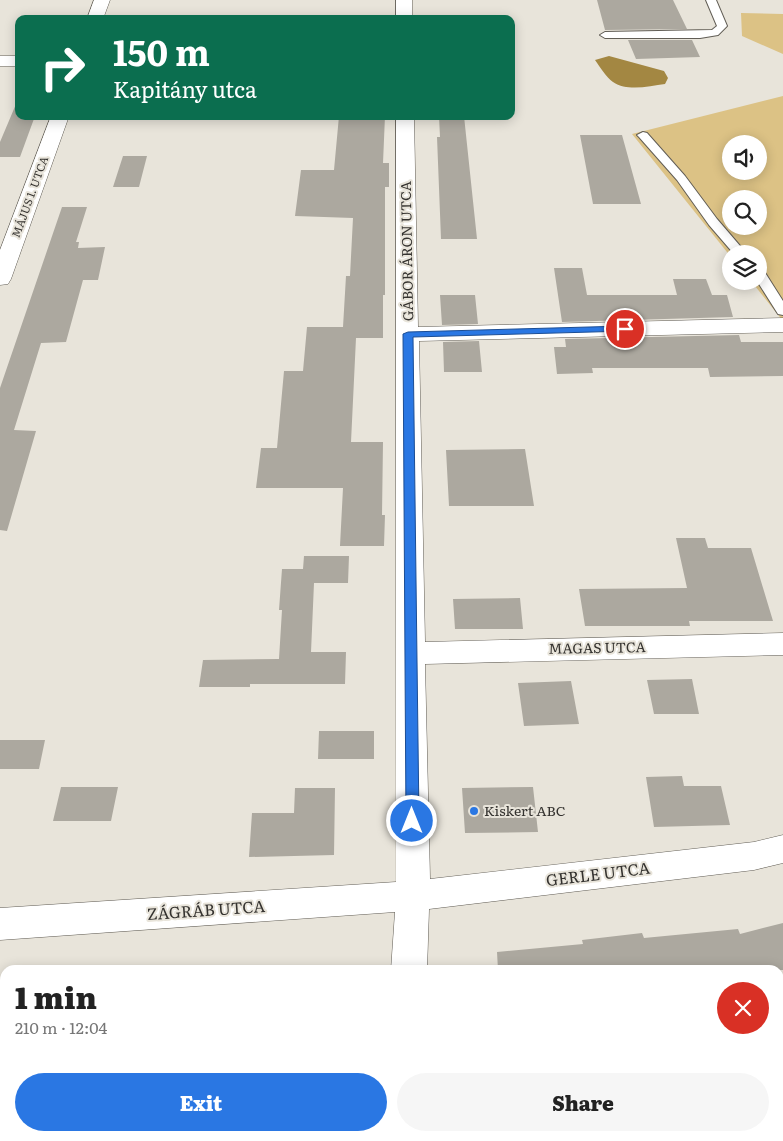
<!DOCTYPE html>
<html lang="en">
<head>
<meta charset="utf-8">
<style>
	body { margin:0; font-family:Literata,serif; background:#f6f6f6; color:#222; height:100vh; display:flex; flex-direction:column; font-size:19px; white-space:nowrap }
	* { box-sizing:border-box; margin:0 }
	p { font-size:16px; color:#767676 }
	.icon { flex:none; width:28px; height:28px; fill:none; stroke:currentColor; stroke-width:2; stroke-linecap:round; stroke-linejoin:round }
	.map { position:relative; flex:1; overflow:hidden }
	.details { position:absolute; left:0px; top:965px; width:784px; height:176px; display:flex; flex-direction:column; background:#fff; border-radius:15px 15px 0 0; box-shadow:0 2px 12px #0003 }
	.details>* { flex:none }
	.top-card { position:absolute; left:15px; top:15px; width:500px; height:105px; border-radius:10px; box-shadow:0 2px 12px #0003; background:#0b6e4f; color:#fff; overflow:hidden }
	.fabs { position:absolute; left:722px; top:135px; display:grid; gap:10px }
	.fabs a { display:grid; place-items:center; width:45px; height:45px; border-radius:50%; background:#fff; box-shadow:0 2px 12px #0003; font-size:25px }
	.pin { position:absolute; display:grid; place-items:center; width:42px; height:42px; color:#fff; margin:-21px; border:2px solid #fff; border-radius:50%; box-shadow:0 1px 5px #0007 }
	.me { position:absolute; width:55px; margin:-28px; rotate:0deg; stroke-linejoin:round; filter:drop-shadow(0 0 4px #0008) }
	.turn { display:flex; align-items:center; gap:18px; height:105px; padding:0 15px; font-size:22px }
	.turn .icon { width:65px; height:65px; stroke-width:2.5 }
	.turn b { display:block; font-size:35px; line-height:42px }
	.round { display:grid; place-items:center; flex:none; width:52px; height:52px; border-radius:26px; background:#f6f6f6 }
	.headline { display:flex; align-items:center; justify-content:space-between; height:85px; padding:0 15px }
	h1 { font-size:30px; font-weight:800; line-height:38px }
	.button { display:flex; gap:10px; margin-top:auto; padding:10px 15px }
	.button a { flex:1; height:58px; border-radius:30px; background:#2a77e3; color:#fff; font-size:20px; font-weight:800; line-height:58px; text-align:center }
	.button a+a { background:#f6f6f6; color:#222 }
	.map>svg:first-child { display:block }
	.green { fill:#dcc285; fill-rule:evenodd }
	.water { fill:#a38742 }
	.building { fill:#aca89f }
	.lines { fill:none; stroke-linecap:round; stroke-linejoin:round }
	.lane-casing { stroke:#615d55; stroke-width:2 }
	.street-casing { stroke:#615d55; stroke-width:1 }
	.lane { fill:#fff; fill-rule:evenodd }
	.street { fill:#fff; fill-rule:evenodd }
	.route { fill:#2a77e3; stroke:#1b4d94 }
	.poi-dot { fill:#2a77e3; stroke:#e8e4da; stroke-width:2 }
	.labels { text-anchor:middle; stroke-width:4; stroke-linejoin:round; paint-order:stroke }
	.far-street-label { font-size:11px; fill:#34322f; stroke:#e8e4da }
	.street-label { font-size:14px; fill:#34322f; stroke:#e8e4da }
	.poi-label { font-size:14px; fill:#34322f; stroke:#e8e4da; text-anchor:start }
	.near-street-label { font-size:16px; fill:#34322f; stroke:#e8e4da }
</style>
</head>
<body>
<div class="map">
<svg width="783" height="1141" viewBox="0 0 783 1141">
	<rect width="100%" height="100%" fill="#e8e4da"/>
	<!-- green -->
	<path class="green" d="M741,13L783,14V54L742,36Z
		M783,96V321L751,281H759V254H731V257L632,134ZM731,144H759V171H731ZM731,199H759V226H731Z"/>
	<!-- water -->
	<path class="water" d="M609,56L664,71L668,78L665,84C649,86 628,92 613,82C606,77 600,67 595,60Z"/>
	<!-- building -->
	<path class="building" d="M597,0H673L687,29L605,30Z
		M628,40H692L700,57L636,59Z
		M19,97V116H35L20,157H0V142Z
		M339,116H385L383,163H389V187H385V295H383V338H356L351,442H383L382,515H385L384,546H340L343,488H256L261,448H277L284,371H303L307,327H343L346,276H350L353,218L295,216L301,170H334Z
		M439,116H464L477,239H441L437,137H440Z
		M580,135H622L641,204H593Z
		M123,156H147L139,187H113Z
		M62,207H87L76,242H79L78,248L105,247L98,280H83L66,342L41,343L14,430L36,431L7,531L0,530V388Z
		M554,268H582L587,295H677L673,279H706L712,295H727L733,317L562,322Z
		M440,295H475L478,324L442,325Z
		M739,335L741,342H783V376L710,377L708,368H592L593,373L557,374L554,347H566L565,339Z
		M479,341L482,372H444L443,342Z
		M525,449L534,506H449L446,450Z
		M676,538H705L708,548H751L773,621H689L690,626H585L579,589L687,588Z
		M304,556H349L348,583H314L311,652H346L345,684H250V687H199L203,660L279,659L282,610H279L282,569H303Z
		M520,598L523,629H455L453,599Z
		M692,679L699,714H654L647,680Z
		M571,681L579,724L524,726L518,683Z
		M319,731H374V759H318Z
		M0,740H45L39,769H0Z
		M682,776L684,786H721L730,825L654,827L646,777Z
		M61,787H118L111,821H53Z
		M533,787L538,832L465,833L462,788Z
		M295,788H335L334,855L249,857L252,813H294Z
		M783,923V970H498L497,952L583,944L582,940L642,933L644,938L738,929L740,934Z"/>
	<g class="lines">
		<defs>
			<path id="lane" d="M706,0H716L727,26L718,35L700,38H605L600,35L605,32L712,30L717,26Z
				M643,132L647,133L685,176L717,219L747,254H734L709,225L677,180L639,137L637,135Z
				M759,270L764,271L783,301V315L778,314L757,281Z"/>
			<path id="street" d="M94,0H110L103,19H87Z
				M396,0H412V19H396Z
				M0,56H19V66H0Z
				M51,116H69L11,279L8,284L0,285V250Z
				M396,116H414L418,327L783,318V332L419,341L425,642L783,633V655L425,664L430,879L754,842L783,835V863L754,870L429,909L427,970H391L395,912L0,940V908L396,882Z
				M380,1136H418V1141H380Z"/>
		</defs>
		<!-- lane casing -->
		<use href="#lane" class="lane-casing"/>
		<!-- street casing -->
		<use href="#street" class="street-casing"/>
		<!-- lane -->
		<use href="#lane" class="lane"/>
		<!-- street -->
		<use href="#street" class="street"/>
	</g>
	<!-- route -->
	<path class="route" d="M625,326L630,329L628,331L413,337L419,821L417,825L412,827L408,825L406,821L403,334L408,332Z"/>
	<!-- markers -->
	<circle class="poi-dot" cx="474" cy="811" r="5"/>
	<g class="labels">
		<!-- far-street labels -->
		<g class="far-street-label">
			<text transform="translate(30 197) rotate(-70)" y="4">MÁJUS 1. UTCA</text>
		</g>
		<!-- street labels -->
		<g class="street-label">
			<text transform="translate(407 251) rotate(-91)" y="5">GÁBOR ÁRON UTCA</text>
			<text transform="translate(597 648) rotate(-1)" y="5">MAGAS UTCA</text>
		</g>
		<!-- poi labels -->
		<g class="poi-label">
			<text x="484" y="816">Kiskert ABC</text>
		</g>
		<!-- near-street labels -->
		<g class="near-street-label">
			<text transform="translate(598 874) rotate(-7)" y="6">GERLE UTCA</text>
			<text transform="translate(206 910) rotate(-4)" y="6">ZÁGRÁB UTCA</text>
		</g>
	</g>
</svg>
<div class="fabs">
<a><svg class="icon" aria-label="sound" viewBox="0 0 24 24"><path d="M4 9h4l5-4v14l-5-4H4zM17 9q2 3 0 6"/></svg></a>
<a><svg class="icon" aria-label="search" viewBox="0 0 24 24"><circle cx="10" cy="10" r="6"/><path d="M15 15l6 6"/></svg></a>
<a><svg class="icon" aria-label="layers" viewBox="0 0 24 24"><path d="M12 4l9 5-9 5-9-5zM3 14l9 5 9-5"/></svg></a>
</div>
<div class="pin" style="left:625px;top:329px;background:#d93025"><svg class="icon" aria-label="arrive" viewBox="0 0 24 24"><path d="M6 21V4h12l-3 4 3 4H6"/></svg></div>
<svg class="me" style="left:412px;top:821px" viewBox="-20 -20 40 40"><circle r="17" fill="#2a77e3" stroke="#fff" stroke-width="3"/><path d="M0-11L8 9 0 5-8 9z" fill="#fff"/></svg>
<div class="top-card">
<div class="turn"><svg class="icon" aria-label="right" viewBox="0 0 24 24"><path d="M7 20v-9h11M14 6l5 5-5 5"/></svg><div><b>150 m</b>Kapitány utca</div></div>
</div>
<section class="details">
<div class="headline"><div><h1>1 min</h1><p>210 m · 12:04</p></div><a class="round" style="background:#d93025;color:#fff"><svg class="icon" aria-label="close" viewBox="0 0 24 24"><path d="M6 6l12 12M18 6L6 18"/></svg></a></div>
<div class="button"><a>Exit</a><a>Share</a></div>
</section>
</div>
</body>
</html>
